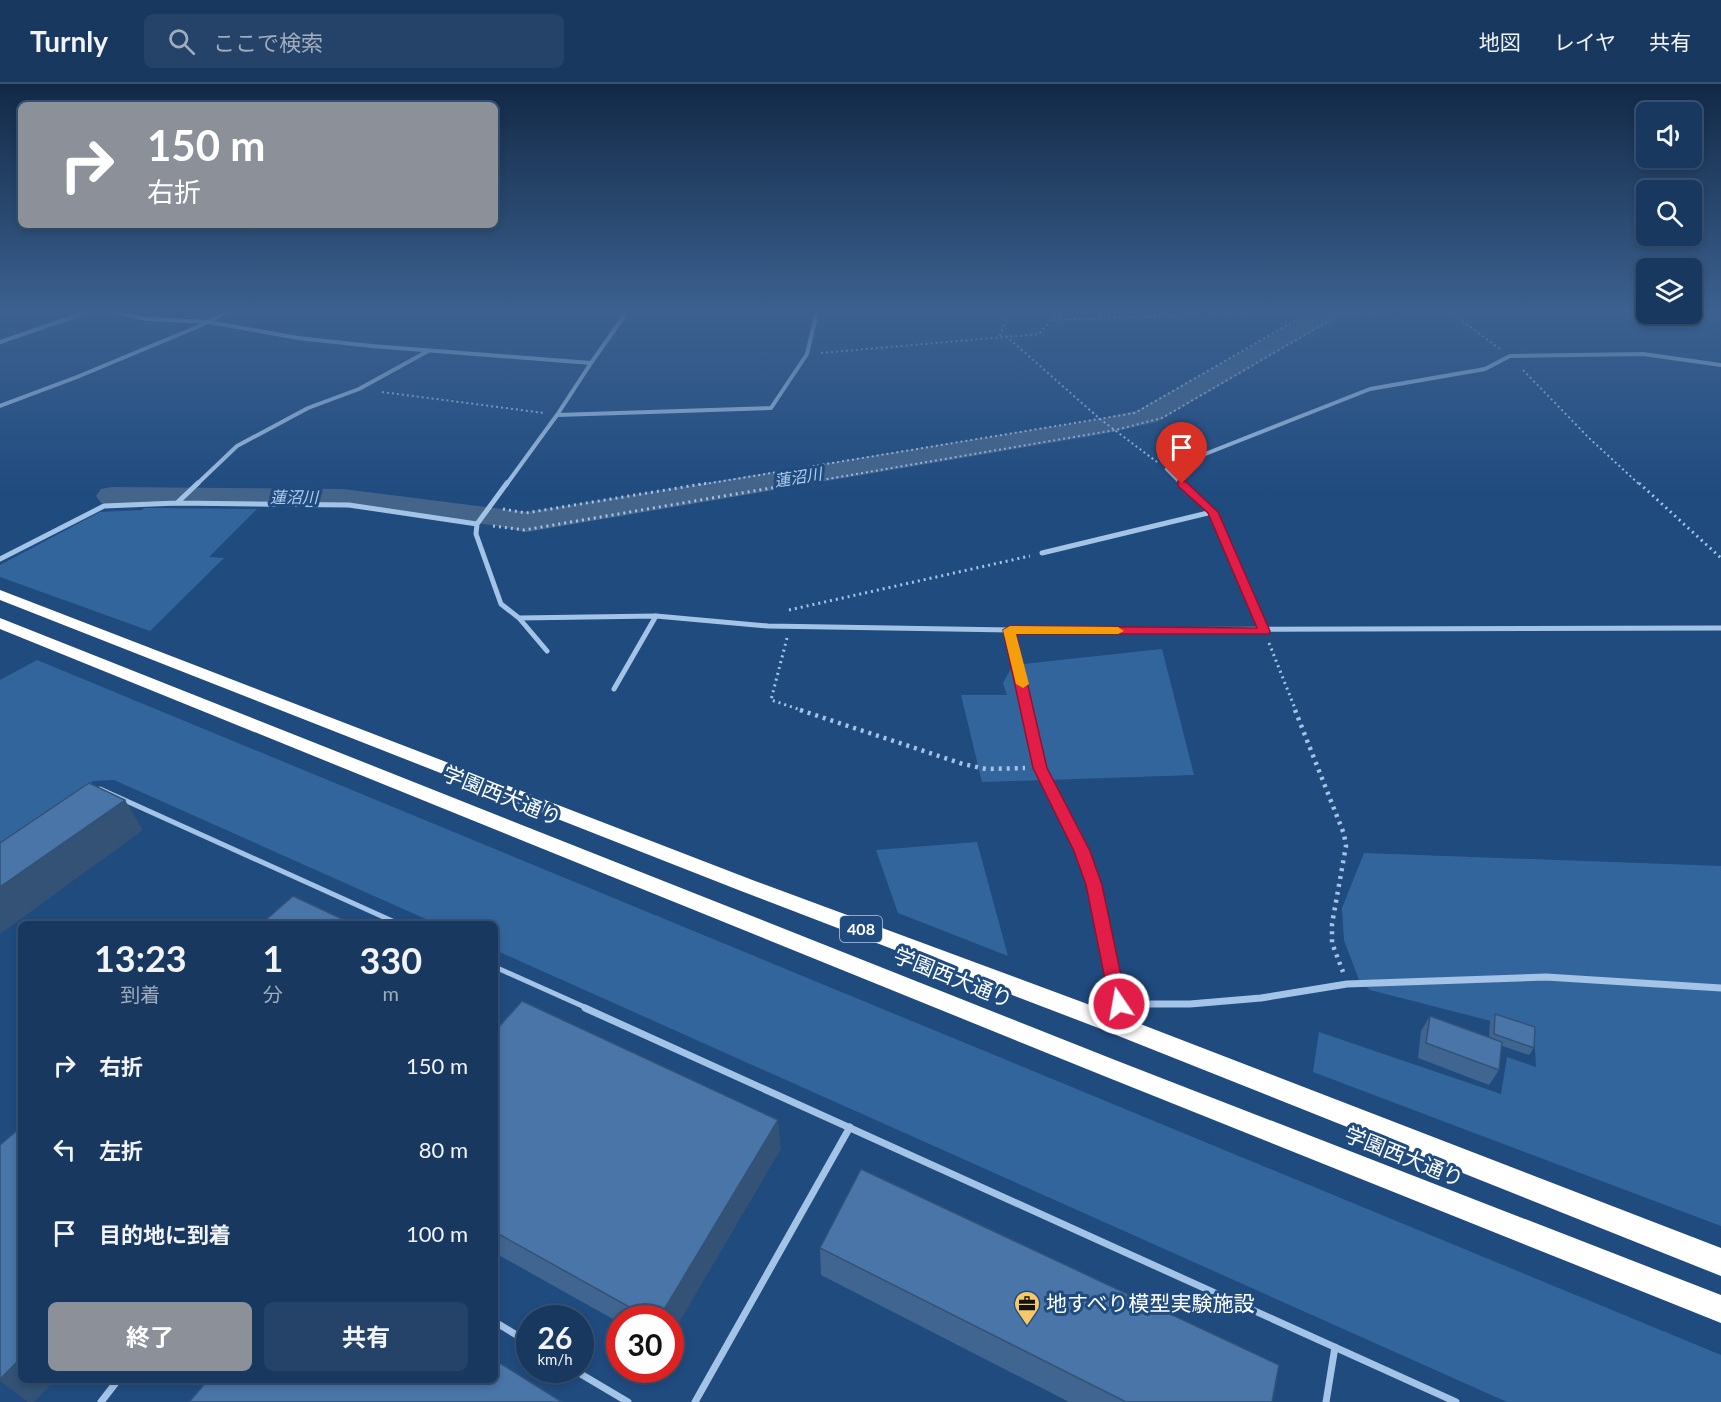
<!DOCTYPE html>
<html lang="ja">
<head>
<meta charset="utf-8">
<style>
	body { margin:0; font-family:Lato,"Noto Sans JP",sans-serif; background:#254368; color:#f1f3f6; height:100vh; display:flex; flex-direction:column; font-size:22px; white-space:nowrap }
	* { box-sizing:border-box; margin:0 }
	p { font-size:20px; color:#9facbd }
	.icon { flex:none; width:33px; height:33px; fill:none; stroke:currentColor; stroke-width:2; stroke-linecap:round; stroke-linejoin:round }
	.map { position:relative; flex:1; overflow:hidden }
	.details { position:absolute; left:18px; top:837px; width:480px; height:462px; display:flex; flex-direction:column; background:#18385f; border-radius:9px; box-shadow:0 3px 9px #0003,0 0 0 2px #365274 }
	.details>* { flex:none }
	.hud { position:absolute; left:18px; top:18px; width:480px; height:126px; border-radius:9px; box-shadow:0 3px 9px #0003,0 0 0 2px #365274; background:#8c9099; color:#fff; overflow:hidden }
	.controls { position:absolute; left:1636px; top:18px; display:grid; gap:12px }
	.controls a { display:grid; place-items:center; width:66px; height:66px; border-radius:9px; background:#18385f; box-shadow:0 3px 9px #0003,0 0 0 2px #365274; font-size:30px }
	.speed { position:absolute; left:516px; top:1221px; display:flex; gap:12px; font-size:30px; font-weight:700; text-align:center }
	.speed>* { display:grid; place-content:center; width:78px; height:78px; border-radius:50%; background:#18385f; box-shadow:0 3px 9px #0003,0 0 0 2px #365274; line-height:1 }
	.speed small { font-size:15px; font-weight:400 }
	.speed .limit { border:9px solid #d22; background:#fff; color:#111 }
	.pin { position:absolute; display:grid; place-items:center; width:51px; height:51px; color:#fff; margin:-62px -26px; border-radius:50% 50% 50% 0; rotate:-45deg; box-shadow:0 0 6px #0007 }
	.pin .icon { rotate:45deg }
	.me { position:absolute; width:66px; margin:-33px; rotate:348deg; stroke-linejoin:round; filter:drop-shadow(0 0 4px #0008) }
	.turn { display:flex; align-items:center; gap:21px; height:126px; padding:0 30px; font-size:27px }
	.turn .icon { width:78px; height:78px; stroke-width:2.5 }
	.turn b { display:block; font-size:42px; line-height:51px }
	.eta { display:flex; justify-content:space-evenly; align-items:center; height:102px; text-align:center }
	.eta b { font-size:36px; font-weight:700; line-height:42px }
	.primary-button { display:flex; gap:12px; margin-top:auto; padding:12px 30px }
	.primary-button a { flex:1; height:69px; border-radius:9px; background:#8c9099; color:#fff; font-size:24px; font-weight:700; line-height:69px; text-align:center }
	.primary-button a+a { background:#254368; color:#f1f3f6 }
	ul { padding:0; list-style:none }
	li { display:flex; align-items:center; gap:18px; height:84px; padding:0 30px }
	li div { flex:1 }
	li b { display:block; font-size:22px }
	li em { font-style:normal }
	header { display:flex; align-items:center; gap:36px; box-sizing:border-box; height:84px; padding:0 30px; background:#18385f; border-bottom:2px solid #365274 }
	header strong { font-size:28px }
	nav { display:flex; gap:33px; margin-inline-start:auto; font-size:21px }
	.search { width:420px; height:54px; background:#254368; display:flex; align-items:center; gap:15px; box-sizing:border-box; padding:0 21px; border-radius:9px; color:#9facbd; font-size:22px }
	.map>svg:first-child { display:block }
	.green { fill:#33659d }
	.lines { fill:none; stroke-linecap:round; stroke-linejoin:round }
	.river { fill:#44648a; fill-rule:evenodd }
	.path-far2 { stroke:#a4c4e7; stroke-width:2; stroke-dasharray:2 3; stroke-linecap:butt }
	.path-far1 { stroke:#a4c4e7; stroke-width:3; stroke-dasharray:2 4; stroke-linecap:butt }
	.path { stroke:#a4c4e7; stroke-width:4.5; stroke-dasharray:3 5; stroke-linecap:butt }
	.lane-far1 { stroke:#a4c4e7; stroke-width:5 }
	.lane { stroke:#a4c4e7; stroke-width:7 }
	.street-far3 { stroke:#a4c4e7; stroke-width:4 }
	.street-far2 { stroke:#a4c4e7; stroke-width:5 }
	.street-far1 { stroke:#a4c4e7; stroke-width:7 }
	.street { stroke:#a4c4e7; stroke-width:9 }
	.secondary { fill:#cfe0f6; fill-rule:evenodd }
	.highway { fill:#fff; fill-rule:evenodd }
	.wall { fill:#3f6590 }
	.shaded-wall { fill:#335276 }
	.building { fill:#4975a8; stroke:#335276; stroke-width:1.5 }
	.route { fill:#e11d48; stroke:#92132f; stroke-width:1.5 }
	.slow { fill:#f59e0b }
	.labels { text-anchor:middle; stroke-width:6; stroke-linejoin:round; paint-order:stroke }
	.far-water-label { font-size:16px; font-style:italic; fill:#b0ceef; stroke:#204b7f }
	.shield { fill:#204b7f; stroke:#bcc9d9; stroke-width:1.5 }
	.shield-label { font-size:16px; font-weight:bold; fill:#fff }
	.near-street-label { font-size:21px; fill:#fff; stroke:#204b7f }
	.near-poi-label { font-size:21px; fill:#fff; stroke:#204b7f; text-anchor:start }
</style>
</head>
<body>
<header>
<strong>Turnly</strong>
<div class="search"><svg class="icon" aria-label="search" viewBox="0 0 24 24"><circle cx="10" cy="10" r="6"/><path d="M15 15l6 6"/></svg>ここで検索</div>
<nav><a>地図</a><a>レイヤ</a><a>共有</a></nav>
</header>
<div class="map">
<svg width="1721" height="1318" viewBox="0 0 1721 1318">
	<rect width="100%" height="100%" fill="#204b7f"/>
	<!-- green -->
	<path class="green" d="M144,424L257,425L209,473L224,474L150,547L0,493V481L100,428L142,426Z
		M1162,565L1194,691L982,698L961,611H1007L1003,599L1013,581Z
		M37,576L1721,1271V1318H1507L495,866V840H437L114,696L93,697L30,747L0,758V596Z
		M977,758L1008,872L898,829L876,766Z
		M1364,769L1721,782V1142L1313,988L1319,948L1501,1010L1507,973L1536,983L1534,948L1370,906L1359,896L1344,856L1342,824Z"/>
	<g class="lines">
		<!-- river -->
		<path class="river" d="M1313,228H1342L1338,233L1157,338L1103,350L527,448C516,446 482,438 475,440L343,423L112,421L101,419L96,412L101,405L112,403L343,405L527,428L1105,334L1138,326Z
			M1704,228H1721V236L1708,233Z"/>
		<!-- path-far2 -->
		<path class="path-far2" d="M1450,228L1500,265
			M1000,252L1009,228
			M1006,252L1100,335L1157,378
			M821,269L1039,250L1051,236L1299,228
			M1523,286L1589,354L1640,401
			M382,308L544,329
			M699,401L1135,329L1310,228
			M792,401L1115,346L1162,334L1339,231L1419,228"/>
		<!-- path-far1 -->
		<path class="path-far1" d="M1639,399L1721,474
			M503,425L526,429L708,399
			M493,442L524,446L801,399
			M789,526L1030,472
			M787,554L771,616L804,627
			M1269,559L1296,627"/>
		<!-- path -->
		<path class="path" d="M800,626L963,680L986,685L1025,684
			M1295,626L1344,750L1346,762L1332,840V859L1343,888"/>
		<!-- lane-far1 -->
		<path class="lane-far1" d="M100,705L399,840
			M495,883L589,925"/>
		<!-- lane -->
		<path class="lane" d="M585,924L1456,1318
			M495,1238L530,1259
			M574,1286L628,1318
			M101,1318L118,1296
			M695,1318L850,1043
			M1326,1318L1335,1263"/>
		<!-- street-far3 -->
		<path class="street-far3" d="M209,238L298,254L372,262L591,279L557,331L506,401
			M0,258L87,228
			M591,279L627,228
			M0,322L77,293L209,238L226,228
			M557,331L771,324L807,270L817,228
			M196,401L237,362L308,324L359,305L428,267
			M1183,401L1167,385L1370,305L1485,285L1510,272L1643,270L1721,281"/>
		<!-- street-far2 -->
		<path class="street-far2" d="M507,399L477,440L476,450L501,520L519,534L547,567
			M1182,399L1212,428L1264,547
			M177,419L198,399
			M1042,469L1212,428
			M0,475L104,422L177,419L349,421L477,440
			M519,534L656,532L768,542L1010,546L1721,544
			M1010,546L1028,627
			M614,605L656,532"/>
		<!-- street-far1 -->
		<path class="street-far1" d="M1027,626L1040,684L1082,767L1094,802L1119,920
			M1116,925L1119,920H1190L1261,914L1347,900L1546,893L1721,904"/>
		<!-- street -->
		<path class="street" d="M1110,936L1117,924"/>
		<!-- secondary -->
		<path class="secondary" d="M108,228H121L146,233L209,236L212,238L209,240L146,237Z"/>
		<!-- highway -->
		<path class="highway" d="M0,506L755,797L1117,931L1721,1164V1192L1101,945L741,807L0,516Z
			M0,534L1115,976L1721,1211V1239L1099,990L0,545Z"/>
	</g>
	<!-- wall -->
	<path class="wall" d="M1495,930L1534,964L1529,971L1502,962L1499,986L1489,1001L1418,974L1421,947L1430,932L1489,953L1490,937Z
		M495,947L781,1065L670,1234H620V1239L495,1169Z
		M820,1164L1272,1318H1069L821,1191Z"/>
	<!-- shaded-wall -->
	<path class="shaded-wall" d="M125,716L143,746L0,850V803Z
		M778,1036L781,1065L670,1254V1234H659Z
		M21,1274V1296H55L34,1318H28L0,1297V1295Z"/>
	<!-- building -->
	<path class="building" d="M89,699L125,716L0,803V759Z
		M293,812L353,840H261Z
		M522,917L778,1036L659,1234H649L495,1148V947Z
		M1495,930L1535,943L1534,964L1494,950Z
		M1430,932L1502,958L1499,986L1426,959Z
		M21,1043V1274L0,1295V1061Z
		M861,1085L1279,1281L1272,1318H1126L820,1164Z
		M495,1276L562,1318H189L208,1296H495Z"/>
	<!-- sky -->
	<linearGradient id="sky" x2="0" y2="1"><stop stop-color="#122946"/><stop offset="0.55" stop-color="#3c6190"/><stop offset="1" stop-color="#3c6190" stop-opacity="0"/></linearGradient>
	<rect width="1721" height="413" fill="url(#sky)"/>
	<!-- route -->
	<path class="route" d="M1178,397H1185L1218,428L1270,547L1269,550H1016L1047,684L1090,767L1102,801L1127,920L1125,925L1119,927L1112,925L1110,920L1086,801L1074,767L1033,684L1003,546L1010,542L1257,544L1208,429L1178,402Z"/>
	<!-- slow -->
	<path class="slow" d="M1010,542L1118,543L1124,547L1118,550H1016L1029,600L1023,604L1016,600L1003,546Z"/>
	<!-- icons -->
	<defs>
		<symbol id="office-pin" viewBox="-11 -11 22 30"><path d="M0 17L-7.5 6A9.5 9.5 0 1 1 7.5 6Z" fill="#f5c965" stroke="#204b7f"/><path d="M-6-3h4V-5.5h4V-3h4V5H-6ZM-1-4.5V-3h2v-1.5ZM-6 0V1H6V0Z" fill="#111"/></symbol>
	</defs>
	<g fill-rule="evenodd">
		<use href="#office-pin" x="1012" y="1205" width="30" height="40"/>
	</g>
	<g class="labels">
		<!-- far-water labels -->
		<g class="far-water-label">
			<text transform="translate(798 393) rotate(-9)" y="6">蓮沼川</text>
			<text x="294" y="419">蓮沼川</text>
		</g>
		<!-- shield labels -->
		<rect class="shield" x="840" y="832" width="42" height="26" rx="4.5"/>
		<g class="shield-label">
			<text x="861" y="851">408</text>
		</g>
		<!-- near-street labels -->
		<g class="near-street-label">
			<text transform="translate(502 712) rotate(22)" y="7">学園西大通り</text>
			<text transform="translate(953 894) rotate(22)" y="7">学園西大通り</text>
			<text transform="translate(1404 1073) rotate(22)" y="7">学園西大通り</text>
		</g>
		<!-- near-poi labels -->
		<g class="near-poi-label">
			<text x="1046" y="1227">地すべり模型実験施設</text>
		</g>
	</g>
</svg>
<div class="controls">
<a><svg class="icon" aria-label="sound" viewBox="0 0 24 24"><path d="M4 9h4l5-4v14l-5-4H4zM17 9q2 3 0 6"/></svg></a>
<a><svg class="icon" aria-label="search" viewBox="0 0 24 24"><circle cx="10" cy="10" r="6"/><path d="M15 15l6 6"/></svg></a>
<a><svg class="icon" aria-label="layers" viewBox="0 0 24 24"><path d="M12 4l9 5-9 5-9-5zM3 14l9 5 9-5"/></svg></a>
</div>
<div class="speed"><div>26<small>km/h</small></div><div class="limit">30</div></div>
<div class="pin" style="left:1182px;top:400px;background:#d93025"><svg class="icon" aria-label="arrive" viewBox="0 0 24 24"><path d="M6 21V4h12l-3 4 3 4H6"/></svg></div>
<svg class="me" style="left:1119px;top:920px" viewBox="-20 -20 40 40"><circle r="17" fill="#e11d48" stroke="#fff" stroke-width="3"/><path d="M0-11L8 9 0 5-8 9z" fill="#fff"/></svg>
<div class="hud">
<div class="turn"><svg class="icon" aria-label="right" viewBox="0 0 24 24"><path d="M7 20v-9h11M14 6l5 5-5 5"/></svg><div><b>150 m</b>右折</div></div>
</div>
<section class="details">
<div class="eta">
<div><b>13:23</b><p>到着</p></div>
<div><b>1</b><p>分</p></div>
<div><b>330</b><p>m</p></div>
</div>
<ul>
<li><svg class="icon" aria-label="right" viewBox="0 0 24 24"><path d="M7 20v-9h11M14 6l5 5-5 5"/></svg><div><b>右折</b></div><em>150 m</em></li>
<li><svg class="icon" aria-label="left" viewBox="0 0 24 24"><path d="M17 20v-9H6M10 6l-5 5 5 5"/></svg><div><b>左折</b></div><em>80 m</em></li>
<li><svg class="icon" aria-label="arrive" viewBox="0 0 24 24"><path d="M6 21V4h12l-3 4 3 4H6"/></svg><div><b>目的地に到着</b></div><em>100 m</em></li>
</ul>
<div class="primary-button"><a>終了</a><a>共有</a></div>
</section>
</div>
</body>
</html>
